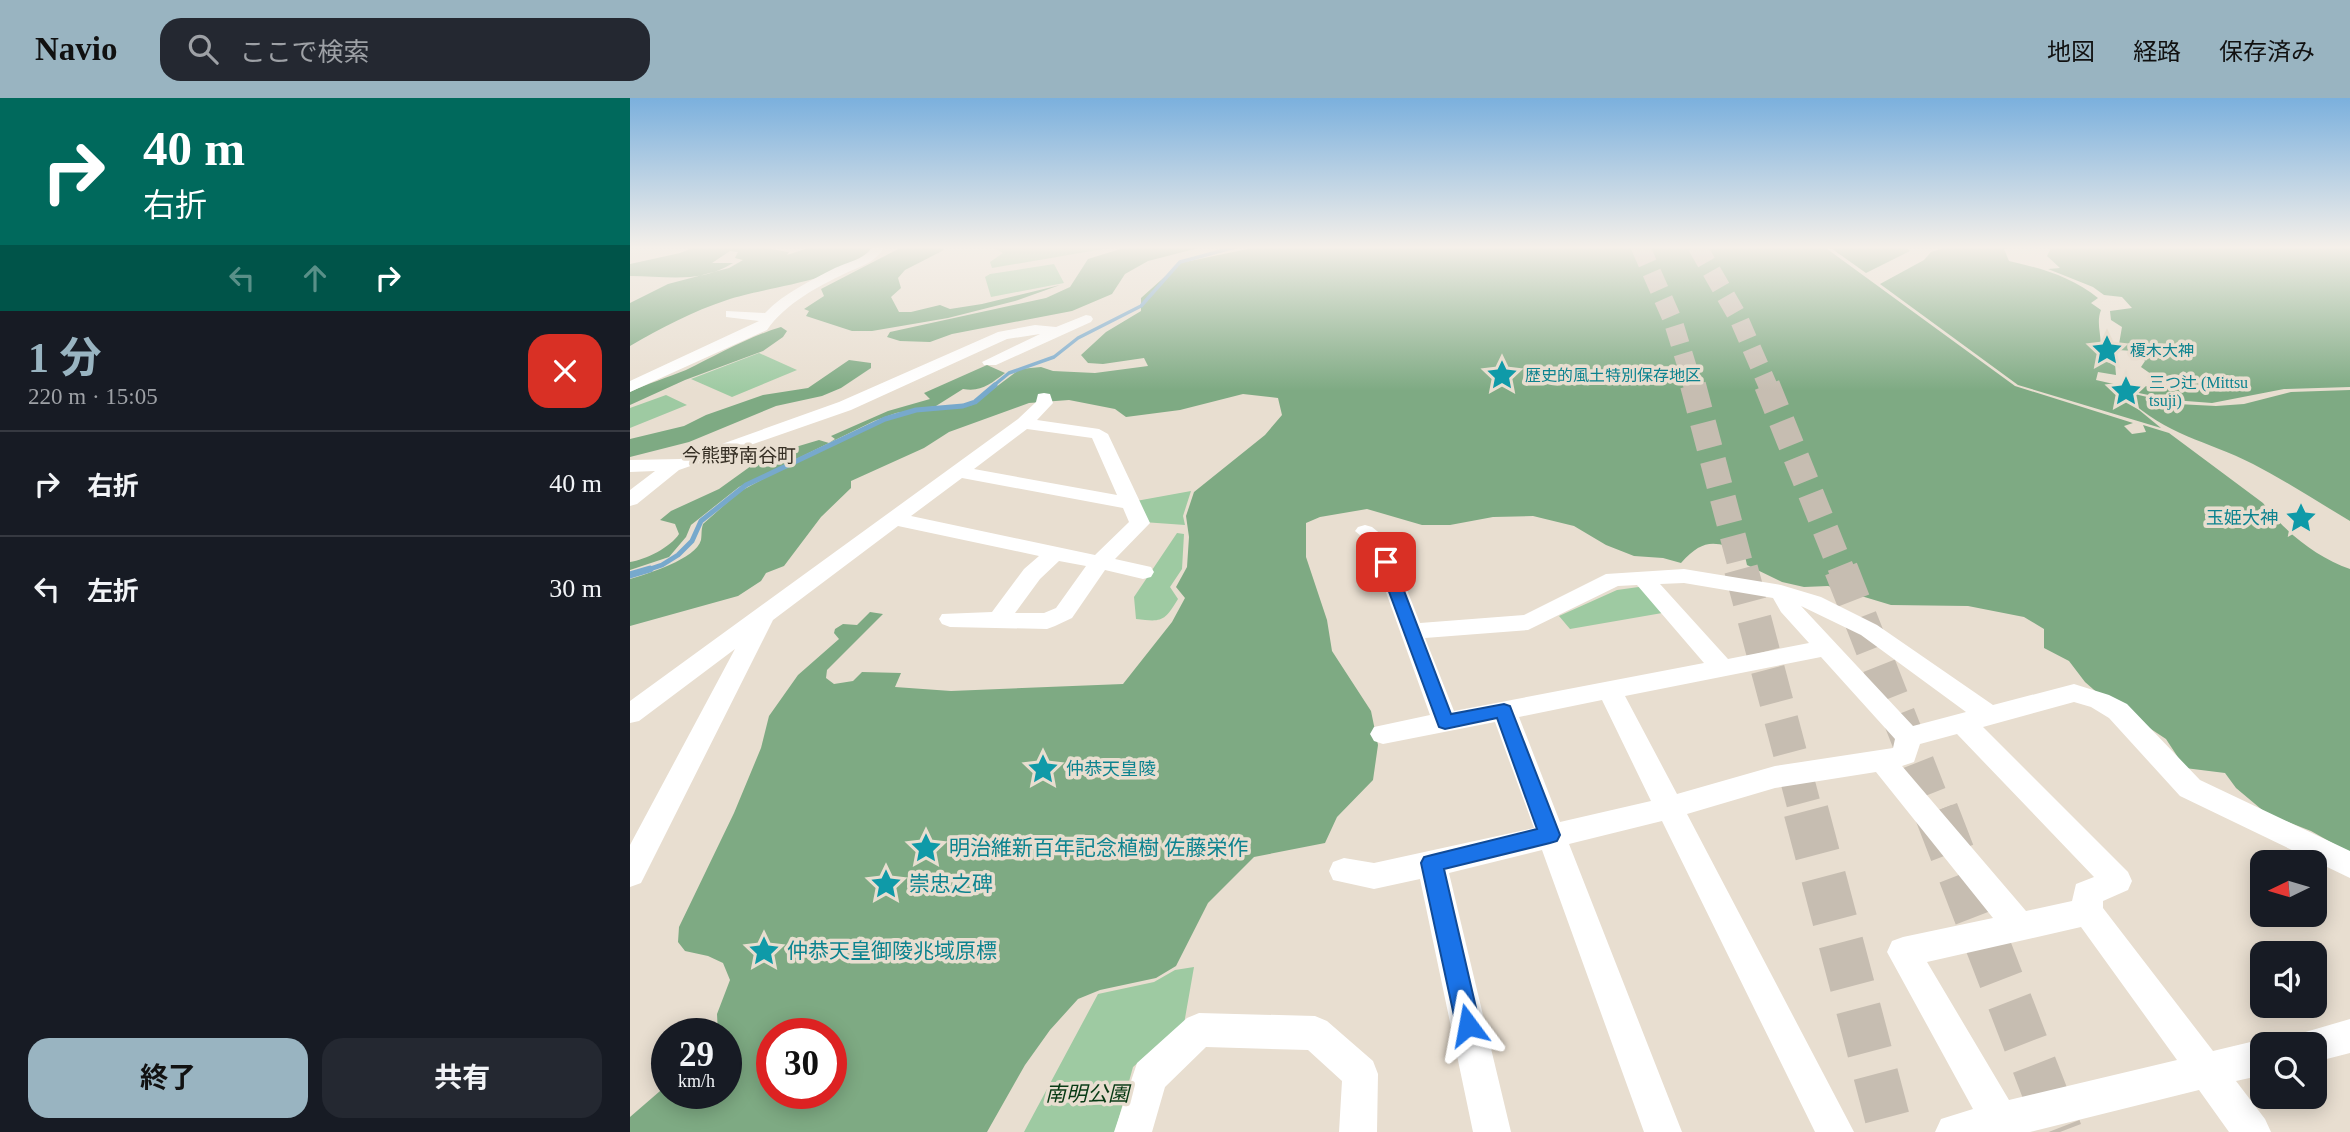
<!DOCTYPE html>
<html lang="ja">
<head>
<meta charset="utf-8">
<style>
	body { margin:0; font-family:"Times New Roman","Noto Sans JP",serif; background:#242831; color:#f1f3f6; height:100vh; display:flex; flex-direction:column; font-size:26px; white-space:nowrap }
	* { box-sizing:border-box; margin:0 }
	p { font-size:23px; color:#9ea1a6 }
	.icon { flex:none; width:38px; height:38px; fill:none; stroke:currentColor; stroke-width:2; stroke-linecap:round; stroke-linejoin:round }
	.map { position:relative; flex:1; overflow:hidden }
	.drawer { display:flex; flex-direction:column; background:#171b24; width:630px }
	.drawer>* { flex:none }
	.guide { background:#00695c; color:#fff; overflow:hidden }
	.needle { width:46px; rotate:265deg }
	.fabs { position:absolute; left:1620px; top:752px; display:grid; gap:14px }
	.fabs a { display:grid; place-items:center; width:77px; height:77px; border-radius:14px; background:#171b24; box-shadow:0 4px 18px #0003; font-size:35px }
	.speed { position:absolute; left:21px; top:920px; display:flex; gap:14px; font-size:35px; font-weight:700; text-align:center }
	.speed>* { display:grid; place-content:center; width:91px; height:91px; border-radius:50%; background:#171b24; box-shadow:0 4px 18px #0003; line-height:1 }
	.speed small { font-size:18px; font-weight:400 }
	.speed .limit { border:10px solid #d22; background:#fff; color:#111 }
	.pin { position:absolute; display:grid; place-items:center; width:60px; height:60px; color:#fff; margin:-30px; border-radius:14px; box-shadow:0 4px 10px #0006 }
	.me { position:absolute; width:77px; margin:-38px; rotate:347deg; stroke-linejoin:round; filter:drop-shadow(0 0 5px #0008) }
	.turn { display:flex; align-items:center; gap:24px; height:147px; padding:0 28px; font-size:32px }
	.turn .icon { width:91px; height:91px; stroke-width:2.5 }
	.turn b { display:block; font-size:49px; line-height:60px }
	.lanes { display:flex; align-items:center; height:66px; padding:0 28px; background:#0003; justify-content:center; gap:35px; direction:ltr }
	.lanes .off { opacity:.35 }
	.round { display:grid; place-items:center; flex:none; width:74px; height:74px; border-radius:21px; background:#242831 }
	.summary { display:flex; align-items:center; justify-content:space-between; height:119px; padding:0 28px }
	h1 { font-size:42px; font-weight:700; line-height:52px; color:#99b4c1 }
	.button { display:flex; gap:14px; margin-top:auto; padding:14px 28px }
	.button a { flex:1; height:80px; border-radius:21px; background:#99b4c1; color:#111; font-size:28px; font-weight:700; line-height:80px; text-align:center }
	.button a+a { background:#242831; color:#f1f3f6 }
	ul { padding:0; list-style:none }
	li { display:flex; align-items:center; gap:21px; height:105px; padding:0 28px; border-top:2px solid #363941 }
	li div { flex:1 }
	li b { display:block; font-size:26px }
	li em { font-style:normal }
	header { display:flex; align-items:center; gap:42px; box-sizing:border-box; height:98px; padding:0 35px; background:#99b4c1; color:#111 }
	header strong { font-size:33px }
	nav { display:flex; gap:38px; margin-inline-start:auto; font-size:24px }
	.search { width:490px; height:63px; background:#242831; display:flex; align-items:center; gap:18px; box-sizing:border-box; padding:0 24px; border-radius:21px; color:#9ea1a6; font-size:26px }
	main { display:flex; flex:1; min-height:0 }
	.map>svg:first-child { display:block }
	.green { fill:#9ecaa2 }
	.forest { fill:#7eaa83; fill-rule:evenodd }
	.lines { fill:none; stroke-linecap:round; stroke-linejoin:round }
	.stream-far2 { stroke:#77a9cc; stroke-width:3.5 }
	.stream-far1 { stroke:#77a9cc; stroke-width:5 }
	.stream { stroke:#77a9cc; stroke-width:7 }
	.highway-tunnel-far3 { stroke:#c6bdb1; stroke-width:19; stroke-dasharray:19 10; stroke-linecap:butt }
	.highway-tunnel-far2 { stroke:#c6bdb1; stroke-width:26; stroke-dasharray:26 13; stroke-linecap:butt }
	.highway-tunnel-far1 { stroke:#c6bdb1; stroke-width:34; stroke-dasharray:34 18; stroke-linecap:butt }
	.highway-tunnel { stroke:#c6bdb1; stroke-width:45; stroke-dasharray:45 23; stroke-linecap:butt }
	.minor { fill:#fff; fill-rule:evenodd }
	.route { fill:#1a73e8; stroke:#114b97; stroke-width:2 }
	.labels { text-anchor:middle; stroke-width:7; stroke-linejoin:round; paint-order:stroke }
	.far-culture-label { font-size:16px; fill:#0d838f; stroke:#e8ded0; text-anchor:start }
	.culture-label { font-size:18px; fill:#0d838f; stroke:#e8ded0; text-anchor:end }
	.neighbourhood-label { font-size:19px; fill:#352e23; stroke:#e8ded0 }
	.near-culture-label { font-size:21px; fill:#0d838f; stroke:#e8ded0; text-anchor:start }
	.near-park-label { font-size:21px; font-style:italic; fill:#073a14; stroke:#e8ded0 }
</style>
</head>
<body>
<header>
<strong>Navio</strong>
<div class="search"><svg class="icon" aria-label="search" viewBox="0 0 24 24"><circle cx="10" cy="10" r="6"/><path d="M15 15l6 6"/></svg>ここで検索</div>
<nav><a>地図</a><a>経路</a><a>保存済み</a></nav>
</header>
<main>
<section class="drawer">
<div class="guide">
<div class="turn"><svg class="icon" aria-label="right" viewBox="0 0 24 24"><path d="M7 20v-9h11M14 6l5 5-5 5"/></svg><div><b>40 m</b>右折</div></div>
<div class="lanes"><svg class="icon off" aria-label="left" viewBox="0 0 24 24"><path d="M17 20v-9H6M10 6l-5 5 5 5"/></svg><svg class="icon off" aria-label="ahead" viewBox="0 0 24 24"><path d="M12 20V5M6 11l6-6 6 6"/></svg><svg class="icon" aria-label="right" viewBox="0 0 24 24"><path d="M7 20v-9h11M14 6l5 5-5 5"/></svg></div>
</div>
<div class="summary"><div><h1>1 分</h1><p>220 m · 15:05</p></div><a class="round" style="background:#d93025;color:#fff"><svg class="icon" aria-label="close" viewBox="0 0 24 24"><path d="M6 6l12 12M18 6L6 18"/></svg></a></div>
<ul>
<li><svg class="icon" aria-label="right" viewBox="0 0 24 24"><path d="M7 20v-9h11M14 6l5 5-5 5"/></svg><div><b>右折</b></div><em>40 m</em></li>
<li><svg class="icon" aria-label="left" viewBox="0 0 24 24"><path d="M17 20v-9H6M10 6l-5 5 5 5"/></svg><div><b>左折</b></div><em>30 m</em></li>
</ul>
<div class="button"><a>終了</a><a>共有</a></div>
</section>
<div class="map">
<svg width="1720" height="1034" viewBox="0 0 1720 1034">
	<rect width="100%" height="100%" fill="#e8ded0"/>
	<!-- green -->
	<path class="green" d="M361,148H491L362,170L360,164L373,155Z
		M424,166L434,185L361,199L355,179L360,176Z
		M129,255L167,272L102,299L61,281Z
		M36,297L57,307L0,330V310Z
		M561,393L553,418L555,427L513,424L506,403Z
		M547,435L554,436L552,471L540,489L548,501C534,524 532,524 506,521L504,499Z
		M1016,488L1038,514L940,531L929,518L987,492Z
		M564,869L554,926L503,969L485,1034H394L468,896L524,884L545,872Z"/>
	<!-- forest -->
	<path class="forest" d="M67,148H137L134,150L159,154L157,157L184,148H246C225,181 134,189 97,202C63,213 31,230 0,248V205L38,186L99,170L113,162L105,160L108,154L100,153L82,165H103C70,186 36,178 0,178V166L50,155Z
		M274,148H311L314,152L275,172L268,180L271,190L261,199L269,214H281L310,207L320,211L352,206L430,187L385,203L318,220L242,233H222L176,218L179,213L174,211L194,198L191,191Z
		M500,148H576L518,163L495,176L482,196L442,213L322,236L300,244L270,243L257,239L260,234L416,200L440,189L458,161Z
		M632,148H1193L1385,288L1503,325L1494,328L1502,336L1516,334L1513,327L1539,335L1633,405C1655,434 1686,459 1720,471V755L1681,733L1637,716L1606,690L1595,675L1555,670L1536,641L1471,598L1455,584L1439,563L1414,550V531L1394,519L1338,508L1261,507L1198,488L1174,489L1152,484L1117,467L1114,454C1084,443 1074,440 1051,465L1033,460L1004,458L976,447L944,428L903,418L863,419L820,427H792L737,411L690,419L676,425V459L697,522L702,553L741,613L748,647L743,682L707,719L695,745L624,759L578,805L546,868L526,880L470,892L448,901L420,932L395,967L357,1034H0V1019L37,987V996H96V936H88L87,916L100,882L93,865L78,858L55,853L48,844L49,829L104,715L131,650L139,618L168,577L209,541L204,535L205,531L213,526L227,527L240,514L253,516L197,572L196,580L204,586L223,583L232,574L271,575L265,589L321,593L493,586L542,524L555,500L546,489L557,469L559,439L556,418L564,394L635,337L652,317L648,300L613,296L550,312L496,319L485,311L439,302L399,305L319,334L294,350L221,383V390L191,419L154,468L136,475L131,483L108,498L0,528V481C17,476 66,461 71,442C72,436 71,432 73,426L109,394L144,375L259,320L289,313L342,307L390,271L411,269L423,273L465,275L518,268L514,260L473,266L458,265L451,257L476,234L511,213V200L550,165ZM142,936H201V996H142Z
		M1198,148H1275L1280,153L1236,175Z
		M1320,148H1381L1374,151L1379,163C1411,170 1442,179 1468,200L1461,205L1471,212C1465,227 1474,242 1469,253L1474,258L1472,263L1485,266L1486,277L1468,274L1466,282L1488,287L1492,298L1531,330L1388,287L1250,186L1294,162L1301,154Z
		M1422,148H1720V289L1654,291L1582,305L1543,302L1499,293L1497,285L1521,289V276L1511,269L1515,263L1504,253L1488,252L1492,229L1481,222L1480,213L1502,210L1492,199L1474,197L1463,189L1418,171L1430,170L1417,158Z
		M151,229L157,233L153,239L133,253L55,282L0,307V294C18,285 37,280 56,272C87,257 118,239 151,229Z
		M219,262L241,265V270L211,290L192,298L146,308L59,344L0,359V341L54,328L76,317L133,297L178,290Z
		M357,267L375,275C360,286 352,294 333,291L306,308L266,315L244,323L109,389L61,427L56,439L39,459L0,472V464C15,462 41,449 49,436L45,426L30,422L41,413L89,391L121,368L119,363L189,342L199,345L205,341L201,338L258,313L300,301L294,295Z
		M1720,292V423C1688,404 1656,383 1623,366C1576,342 1537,338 1496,299V294L1547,306L1586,308L1614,306L1661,294Z"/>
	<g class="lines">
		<!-- stream-far2 -->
		<path class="stream-far2" d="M363,288L379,275L424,259L448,240L511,208L550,164L609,148"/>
		<!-- stream-far1 -->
		<path class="stream-far1" d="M14,473L32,467L48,457L62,443L71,423L116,387L255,321L286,312L333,308L345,304L365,287"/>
		<!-- stream -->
		<path class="stream" d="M0,477L20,471"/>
		<!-- highway-tunnel-far3 -->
		<path class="highway-tunnel-far3" d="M1010,148L1043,223L1063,288
			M1067,148L1109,221L1138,288"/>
		<!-- highway-tunnel-far2 -->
		<path class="highway-tunnel-far2" d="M1063,287L1112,473
			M1137,287L1212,473"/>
		<!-- highway-tunnel-far1 -->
		<path class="highway-tunnel-far1" d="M1111,471L1176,715
			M1211,471L1307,715"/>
		<!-- highway-tunnel -->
		<path class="highway-tunnel" d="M1176,713L1261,1034
			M1306,713L1430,1034"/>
		<!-- minor -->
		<path class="minor" d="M243,148H255C245,165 233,167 216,175C187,189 156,205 137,232L0,294V283L129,223L96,219V213L135,215C154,195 180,183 205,170C220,163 234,162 243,148Z
			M456,217L461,218L463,221L461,224L366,267H354L352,264L410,236L377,241L221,312L49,372L7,406L0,408V392L25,373L0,374V362L50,361L209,304L368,234L405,227L426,229Z
			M414,295L420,296L423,305L407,322L469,331L478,336L520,425L485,461L521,469L524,474L521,479L513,481L475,472L442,520L425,528L417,531L320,529L312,526L309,521L312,516L362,514L394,471L409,458L268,428L143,522L11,785L0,789V747L105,551L9,623L0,625V603L388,321L406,304L408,296ZM397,331L462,340L487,397L344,371ZM332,380L493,410L499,424L465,457L281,418ZM429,463L456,468L426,510L414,515H385L410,481Z
			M735,427L742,429L757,441L790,525L894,517L976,476L1054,471L1151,487L1191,499L1247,527L1363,607L1444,586L1479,597L1497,606L1570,682L1720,753V780L1550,698L1479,620L1461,609L1444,604L1353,629L1498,774L1502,783L1498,792L1473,803V810L1583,953L1633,941L1645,947H1633V977L1606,983L1635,1021L1641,1034H1599L1569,992L1400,1034H1305L1311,1021L1343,1011L1257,854L1262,843L1273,839L1363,820L1246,674L1145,690L1057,716L1224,1034H1185L1032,723L939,746L1052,1034H1014L912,752L819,775L881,1034H843L790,781L744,791L703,782L699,773L703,764L714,760L744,765L904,730L865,624L753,646L744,643L740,636L744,629L800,617L738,444L725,433L728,429ZM1054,485L1143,500L1151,514L1179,545L1098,561L1030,486ZM1007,487L1074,565L824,613L795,540L898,532L988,488ZM1171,508L1231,537L1336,614L1283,628ZM1191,559L1265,641L1263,650L1145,668L1047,696L995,598ZM972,602L1021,703L930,724L889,619ZM1327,636L1464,779L1446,786L1442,803L1396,813L1272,668L1284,664L1290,646ZM1451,829L1547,962L1379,1002L1297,864Z
			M569,915L685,918L697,923L743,963L748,976L747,1034H709L712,983L678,952L576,949L535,989L522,1034H484L507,965L557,920Z
			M1720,921V955L1685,964V947H1667L1672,935Z"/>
	</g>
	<!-- sky -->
	<linearGradient id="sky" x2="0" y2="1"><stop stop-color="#7bb0dd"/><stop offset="0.51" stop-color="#f5f0ea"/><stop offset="1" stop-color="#f5f0ea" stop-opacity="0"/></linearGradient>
	<rect width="1720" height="293" fill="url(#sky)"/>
	<!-- route -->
	<path class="route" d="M756,459L763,464L821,616L874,606L880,608L930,737L927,743L920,745L814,771L850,927L847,935L838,938L830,935L826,927L791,765L794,759L802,757L907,731L867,620L815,631L809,629L748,464Z"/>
	<!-- icons -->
	<defs>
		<symbol id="sight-bare" viewBox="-9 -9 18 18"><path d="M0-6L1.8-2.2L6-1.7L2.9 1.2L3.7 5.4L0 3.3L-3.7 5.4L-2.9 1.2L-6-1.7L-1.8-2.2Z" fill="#0f9aa8" stroke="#e8ded0" stroke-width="2.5" paint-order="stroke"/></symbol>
	</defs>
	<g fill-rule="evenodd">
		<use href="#sight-bare" x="1455" y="230" width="44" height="44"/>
		<use href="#sight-bare" x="850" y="255" width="44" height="44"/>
		<use href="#sight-bare" x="1474" y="271" width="44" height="44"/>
		<use href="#sight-bare" x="1649" y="398" width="44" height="44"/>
		<use href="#sight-bare" x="391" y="649" width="44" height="44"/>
		<use href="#sight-bare" x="274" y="728" width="44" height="44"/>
		<use href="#sight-bare" x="234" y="764" width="44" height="44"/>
		<use href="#sight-bare" x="112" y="831" width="44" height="44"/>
	</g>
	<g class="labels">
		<!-- far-culture labels -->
		<g class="far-culture-label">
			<text x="1500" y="258">榎木大神</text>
			<text x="895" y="283">歴史的風土特別保存地区</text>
			<text x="1519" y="290">三つ辻 (Mittsu<tspan x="1519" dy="18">tsuji)</tspan></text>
		</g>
		<!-- culture labels -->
		<g class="culture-label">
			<text x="1648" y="426">玉姫大神</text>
			<text x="436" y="677" text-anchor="start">仲恭天皇陵</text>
		</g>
		<!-- neighbourhood labels -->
		<g class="neighbourhood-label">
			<text x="109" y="364">今熊野南谷町</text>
		</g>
		<!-- near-culture labels -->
		<g class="near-culture-label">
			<text x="319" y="757">明治維新百年記念植樹 佐藤栄作</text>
			<text x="279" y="793">崇忠之碑</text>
			<text x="157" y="860">仲恭天皇御陵兆域原標</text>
		</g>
		<!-- near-park labels -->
		<g class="near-park-label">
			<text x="457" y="1003">南明公園</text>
		</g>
	</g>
</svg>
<div class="fabs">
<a><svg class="needle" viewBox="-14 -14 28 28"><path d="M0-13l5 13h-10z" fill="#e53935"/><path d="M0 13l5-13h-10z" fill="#9ea1a6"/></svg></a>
<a><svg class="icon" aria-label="sound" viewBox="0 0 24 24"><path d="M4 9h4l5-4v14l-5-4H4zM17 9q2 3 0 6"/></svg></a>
<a><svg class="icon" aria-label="search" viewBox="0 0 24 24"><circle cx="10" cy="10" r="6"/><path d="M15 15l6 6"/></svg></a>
</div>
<div class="speed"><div>29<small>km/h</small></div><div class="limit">30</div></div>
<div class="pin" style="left:756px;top:464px;background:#d93025"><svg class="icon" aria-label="arrive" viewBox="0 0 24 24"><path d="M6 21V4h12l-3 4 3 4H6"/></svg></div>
<svg class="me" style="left:838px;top:927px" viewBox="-20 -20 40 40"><path d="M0-17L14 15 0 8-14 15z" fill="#1a73e8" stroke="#fff" stroke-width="4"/></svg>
</div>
</main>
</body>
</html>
